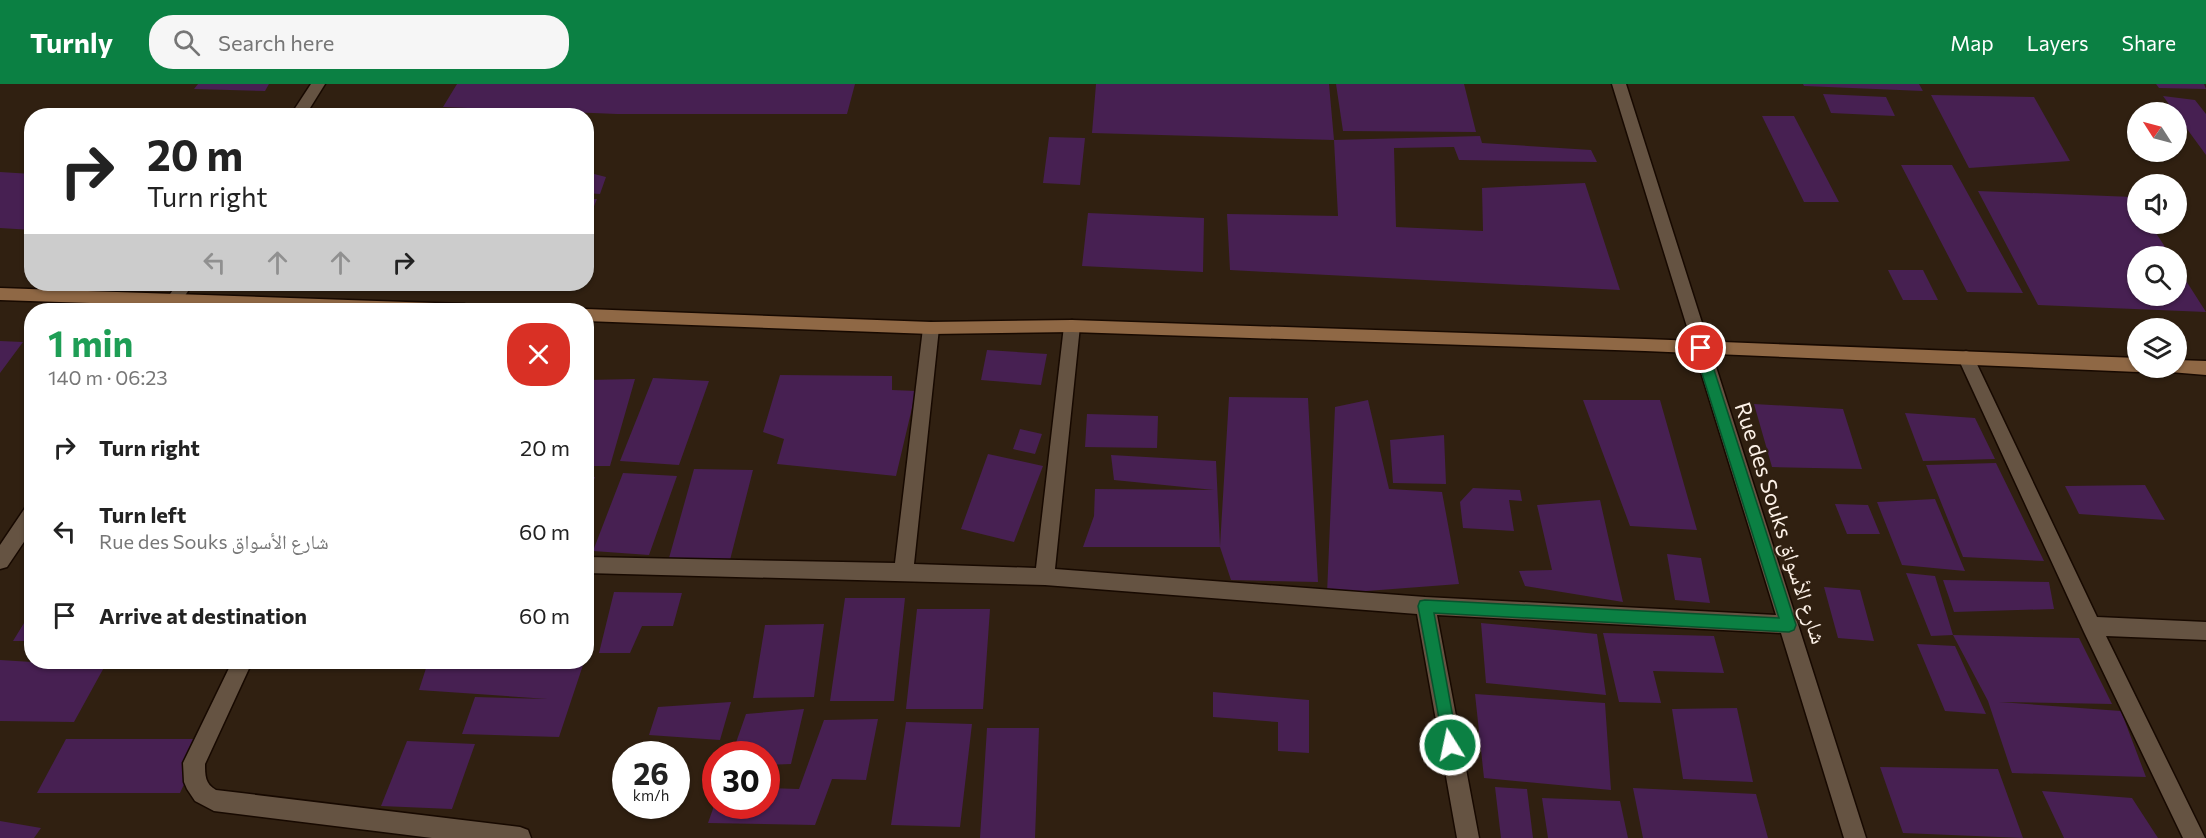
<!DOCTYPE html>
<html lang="en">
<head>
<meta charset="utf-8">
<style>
	body { margin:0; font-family:Commissioner,"Noto Naskh Arabic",sans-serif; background:#f6f6f6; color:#222; height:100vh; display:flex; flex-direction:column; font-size:22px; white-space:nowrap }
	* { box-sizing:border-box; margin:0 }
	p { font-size:20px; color:#767676 }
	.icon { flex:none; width:33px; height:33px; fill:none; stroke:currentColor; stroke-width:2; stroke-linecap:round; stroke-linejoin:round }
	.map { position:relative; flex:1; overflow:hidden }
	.sheet { position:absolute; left:24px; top:219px; width:570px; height:366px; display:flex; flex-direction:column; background:#fff; border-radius:24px; box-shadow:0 2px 4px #0004 }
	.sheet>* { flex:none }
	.guide { position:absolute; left:24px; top:24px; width:570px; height:183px; border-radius:24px; box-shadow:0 2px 4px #0004; background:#fff; color:#222; overflow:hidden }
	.needle { width:39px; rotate:306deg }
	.buttons { position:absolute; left:2127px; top:18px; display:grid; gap:12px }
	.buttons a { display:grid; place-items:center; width:60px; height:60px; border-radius:50%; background:#fff; box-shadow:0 2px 4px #0004; font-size:30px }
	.speed { position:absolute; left:612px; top:657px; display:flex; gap:12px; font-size:30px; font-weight:700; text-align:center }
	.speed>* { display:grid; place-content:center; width:78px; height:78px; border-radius:50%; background:#fff; box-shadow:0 2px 4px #0004; line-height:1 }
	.speed small { font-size:15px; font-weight:400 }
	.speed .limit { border:9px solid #d22; background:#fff; color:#111 }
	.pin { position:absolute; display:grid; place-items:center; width:51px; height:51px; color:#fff; margin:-26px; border:3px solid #fff; border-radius:50%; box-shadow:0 2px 6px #0007 }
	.me { position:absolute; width:66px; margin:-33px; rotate:350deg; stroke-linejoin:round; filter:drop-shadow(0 0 4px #0008) }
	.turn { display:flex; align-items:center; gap:21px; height:126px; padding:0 24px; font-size:27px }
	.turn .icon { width:78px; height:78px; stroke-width:2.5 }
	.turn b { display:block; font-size:42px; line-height:51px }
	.lanes { display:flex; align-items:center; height:57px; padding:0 24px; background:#0003; justify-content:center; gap:30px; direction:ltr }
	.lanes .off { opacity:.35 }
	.round { display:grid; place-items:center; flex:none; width:63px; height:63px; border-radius:24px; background:#f6f6f6 }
	.head { display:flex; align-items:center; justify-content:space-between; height:102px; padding:0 24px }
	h1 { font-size:36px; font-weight:700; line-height:45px; color:#1e9e55 }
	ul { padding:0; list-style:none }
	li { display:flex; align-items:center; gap:18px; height:84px; padding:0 24px }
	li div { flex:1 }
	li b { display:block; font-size:22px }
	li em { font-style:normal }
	header { display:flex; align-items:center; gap:36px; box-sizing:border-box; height:84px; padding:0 30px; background:#0b8043; color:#fff }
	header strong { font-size:28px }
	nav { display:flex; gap:33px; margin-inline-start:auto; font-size:21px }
	.search { width:420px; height:54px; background:#f6f6f6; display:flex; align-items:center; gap:15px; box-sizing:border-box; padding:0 21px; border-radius:24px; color:#767676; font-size:22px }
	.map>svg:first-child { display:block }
	.building { fill:#472052 }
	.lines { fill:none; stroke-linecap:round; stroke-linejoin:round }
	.street-casing { stroke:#170900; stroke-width:3 }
	.secondary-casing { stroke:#170900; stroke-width:3 }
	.street { fill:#655342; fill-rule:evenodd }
	.secondary { fill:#8f6845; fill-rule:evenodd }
	.route { fill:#0b8043; stroke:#07532c; stroke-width:1.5 }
	.labels { text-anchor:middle; stroke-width:4.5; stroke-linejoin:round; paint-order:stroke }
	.street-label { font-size:22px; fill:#fcf1e7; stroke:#302011 }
</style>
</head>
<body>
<header>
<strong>Turnly</strong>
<div class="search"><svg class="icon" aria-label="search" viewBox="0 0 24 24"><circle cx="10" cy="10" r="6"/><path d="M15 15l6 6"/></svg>Search here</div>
<nav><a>Map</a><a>Layers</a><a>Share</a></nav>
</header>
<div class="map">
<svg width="2206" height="754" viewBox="0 0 2206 754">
	<rect width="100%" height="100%" fill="#302011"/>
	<!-- building -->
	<path class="building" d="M198,0H269L265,7L194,5Z
		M457,0H855L847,30H617L443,23Z
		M1096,0H1329L1334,56L1092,49Z
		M1336,0H1464L1476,48L1343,47Z
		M1803,0H1919L1923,7L1804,2Z
		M2156,0H2204L2206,5L2159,4Z
		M1823,10L1886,13L1895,32L1831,29Z
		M1931,11L2034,13L2070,77L1969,84Z
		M2163,12L2195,16L2206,30V71Z
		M1762,32H1794L1839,118H1804Z
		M1480,52L1482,59L1591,66L1597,78L1459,76L1454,63L1394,64L1396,143L1483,147L1482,104L1585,99L1620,206L1230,186L1227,130L1338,132L1334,56Z
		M1049,53L1085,54L1080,101L1043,99Z
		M1901,81H1952L2023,209L1967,208Z
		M0,88L32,90V146L0,144Z
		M586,88L606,93L600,110L586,109Z
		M1978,107L2133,113L2138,119V140H2150L2171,172H2138V212H2176V181L2206,228L2038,221Z
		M586,115H597L587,139H586Z
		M1088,129L1204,134L1203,188L1082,182Z
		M1888,186H1923L1938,216H1903Z
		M0,257L23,258L0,289Z
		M987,266L1047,270L1041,301L981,296Z
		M780,291L892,292V306L916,307L896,392L777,380L784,355L763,348Z
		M653,294L709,297L679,381L620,377Z
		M635,295L610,382H586V296Z
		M1229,313L1308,314L1318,498L1231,496L1220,463H1083L1094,432L1095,405L1214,406L1114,396L1111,371L1216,377L1220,462Z
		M1368,316L1389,405L1442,408L1459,500L1327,510L1335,323Z
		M1583,316H1660L1697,446L1630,442Z
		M1754,320L1843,325L1862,385L1772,383Z
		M1905,329L1975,334L1995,375L1923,377Z
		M1087,330L1158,332L1157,364L1085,363Z
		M1020,345L1042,350L1035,370L1013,365Z
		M1444,351L1446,400L1393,399L1390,356Z
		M988,370L1043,382L1014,458L961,445Z
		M1996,379L2044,477L1963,473L1926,381Z
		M694,385L753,386L730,476L669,474Z
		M623,389L677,392L649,471L593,467Z
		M586,393H595L587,417H586Z
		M2145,401L2165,436L2079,430L2065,402Z
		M1473,404L1520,406L1522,417L1509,416L1514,447L1463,444L1460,418Z
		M1935,415L1965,487L1902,481L1877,418Z
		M1600,416L1623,518L1525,502L1519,487L1552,486L1537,421Z
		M1835,420L1868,421L1880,450H1847Z
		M1667,470L1701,474L1710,519L1675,516Z
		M1906,489L1935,492L1953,551L1931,552Z
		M1943,496L2049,498L2054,525L1954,528Z
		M1824,503L1860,506L1874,557L1838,554Z
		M614,508L682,509L673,542H642L630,569H599Z
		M845,514H905L894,617H830Z
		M917,525H990L983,625H906Z
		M32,526V557H13Z
		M1481,539L1597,550L1606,611L1486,599Z
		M824,540L814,613L753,614L765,541Z
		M1603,549L1714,552L1724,589L1653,587L1661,619L1619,618Z
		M1953,551L2079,554L2112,620L1999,618L2121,627L2146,693L2012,689L1988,617Z
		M1917,560L1955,562L1986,630L1945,627Z
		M0,576L32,578H107L74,638L0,637Z
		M428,578H584L559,653L462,650L475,613L548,615L419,606Z
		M1213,608L1309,616V669L1278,667V638L1213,633Z
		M1475,610L1605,619L1611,706L1484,694Z
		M731,618L720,656L649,651L658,623Z
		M1737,624L1753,698L1683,695L1672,625Z
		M804,625L791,680L766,681V670H732L746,630Z
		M878,635L866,696L832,695L815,741L708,739L714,722H766V704L799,705L824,636Z
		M906,638L972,640L960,743L891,741Z
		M987,644H1039L1035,754H980Z
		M66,655H205L180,709H37Z
		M407,657L475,660L452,725L381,722Z
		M1880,683L1998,685L2023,754L1903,749Z
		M1495,703L1527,705L1533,754H1501Z
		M1633,704L1756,710L1768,754H1643Z
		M2042,707L2132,714L2158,754H2064Z
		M1542,714L1620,717L1628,754H1548Z
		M0,737L41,744L34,754H0Z"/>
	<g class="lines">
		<defs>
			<path id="street" d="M311,0H325L305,32H290Z
				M1612,0H1626L1866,754H1844L1781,549L1437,531L1479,754H1457L1417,530L1045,501L586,489V473L895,479L923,244L925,240L931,238L937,240L939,244L914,480L1036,484L1064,242L1066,238L1072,236L1078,238L1080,242L1055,485L1425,513L1776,531Z
				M177,200H193L175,226H159Z
				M1966,267L1972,269L1974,274L2097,533L2206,538V556L2106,552L2205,754H2183L2084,548L1958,274L1960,269Z
				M32,422V446L7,483L0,485V461L25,424Z
				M232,578H252L205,680C205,691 205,700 216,706L520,743L528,746L531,754H432L214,727L195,717L187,705L184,698L183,679Z"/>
			<path id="secondary" d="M0,204L464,220L470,222L472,226H302L0,216Z
				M586,225L931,238L1072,236L1645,255L2138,274V284H2145L2138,288L1645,267L1072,248L931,250L586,237V226H581Z
				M2176,276L2206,277V291L2170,288L2168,284H2176Z"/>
		</defs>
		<!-- street casing -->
		<use href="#street" class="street-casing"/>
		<!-- secondary casing -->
		<use href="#secondary" class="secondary-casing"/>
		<!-- street -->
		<use href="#street" class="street"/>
		<!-- secondary -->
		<use href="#secondary" class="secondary"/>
	</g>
	<!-- route -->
	<path class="route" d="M1701,259L1707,264L1796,541L1794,546L1789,548L1434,529L1458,661L1456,667L1450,669L1445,667L1418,522L1420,517L1425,516L1779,534L1694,264Z"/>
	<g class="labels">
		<!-- street labels -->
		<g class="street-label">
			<text transform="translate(1781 439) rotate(72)" y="8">Rue des Souks شارع الأسواق</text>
		</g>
	</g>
</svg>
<div class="buttons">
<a><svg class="needle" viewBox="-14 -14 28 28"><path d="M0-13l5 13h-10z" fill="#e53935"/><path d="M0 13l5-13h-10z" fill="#767676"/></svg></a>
<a><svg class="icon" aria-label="sound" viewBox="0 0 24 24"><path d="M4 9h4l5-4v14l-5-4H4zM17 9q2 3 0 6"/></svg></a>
<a><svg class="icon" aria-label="search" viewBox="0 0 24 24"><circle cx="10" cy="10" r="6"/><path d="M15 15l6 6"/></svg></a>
<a><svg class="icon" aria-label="layers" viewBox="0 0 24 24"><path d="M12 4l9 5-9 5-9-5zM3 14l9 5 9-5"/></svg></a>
</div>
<div class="speed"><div>26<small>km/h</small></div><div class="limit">30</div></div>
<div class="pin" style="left:1701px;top:264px;background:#d93025"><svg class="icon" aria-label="arrive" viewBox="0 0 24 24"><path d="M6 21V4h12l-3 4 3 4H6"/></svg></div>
<svg class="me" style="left:1450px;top:661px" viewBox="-20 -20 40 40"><circle r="17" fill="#0b8043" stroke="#fff" stroke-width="3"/><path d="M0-11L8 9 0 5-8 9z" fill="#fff"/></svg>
<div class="guide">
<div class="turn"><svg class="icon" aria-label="right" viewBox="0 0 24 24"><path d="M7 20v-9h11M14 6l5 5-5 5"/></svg><div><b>20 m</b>Turn right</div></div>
<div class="lanes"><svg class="icon off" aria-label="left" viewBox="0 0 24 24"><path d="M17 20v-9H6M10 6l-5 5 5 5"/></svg><svg class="icon off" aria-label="ahead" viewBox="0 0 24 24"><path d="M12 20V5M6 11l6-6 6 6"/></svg><svg class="icon off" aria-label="ahead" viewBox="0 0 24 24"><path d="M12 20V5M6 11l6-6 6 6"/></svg><svg class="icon" aria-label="right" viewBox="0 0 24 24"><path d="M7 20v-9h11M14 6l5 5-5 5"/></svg></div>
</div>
<section class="sheet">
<div class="head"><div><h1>1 min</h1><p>140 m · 06:23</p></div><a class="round" style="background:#d93025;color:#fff"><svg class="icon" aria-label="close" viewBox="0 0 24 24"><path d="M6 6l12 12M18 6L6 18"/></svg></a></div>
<ul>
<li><svg class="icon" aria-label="right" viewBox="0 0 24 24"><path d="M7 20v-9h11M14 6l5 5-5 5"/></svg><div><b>Turn right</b></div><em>20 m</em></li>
<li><svg class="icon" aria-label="left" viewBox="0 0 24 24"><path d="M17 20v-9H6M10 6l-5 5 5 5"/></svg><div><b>Turn left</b><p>Rue des Souks شارع الأسواق</p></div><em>60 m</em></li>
<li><svg class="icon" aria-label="arrive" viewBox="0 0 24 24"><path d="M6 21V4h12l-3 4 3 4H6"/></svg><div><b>Arrive at destination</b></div><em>60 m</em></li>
</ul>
</section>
</div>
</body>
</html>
